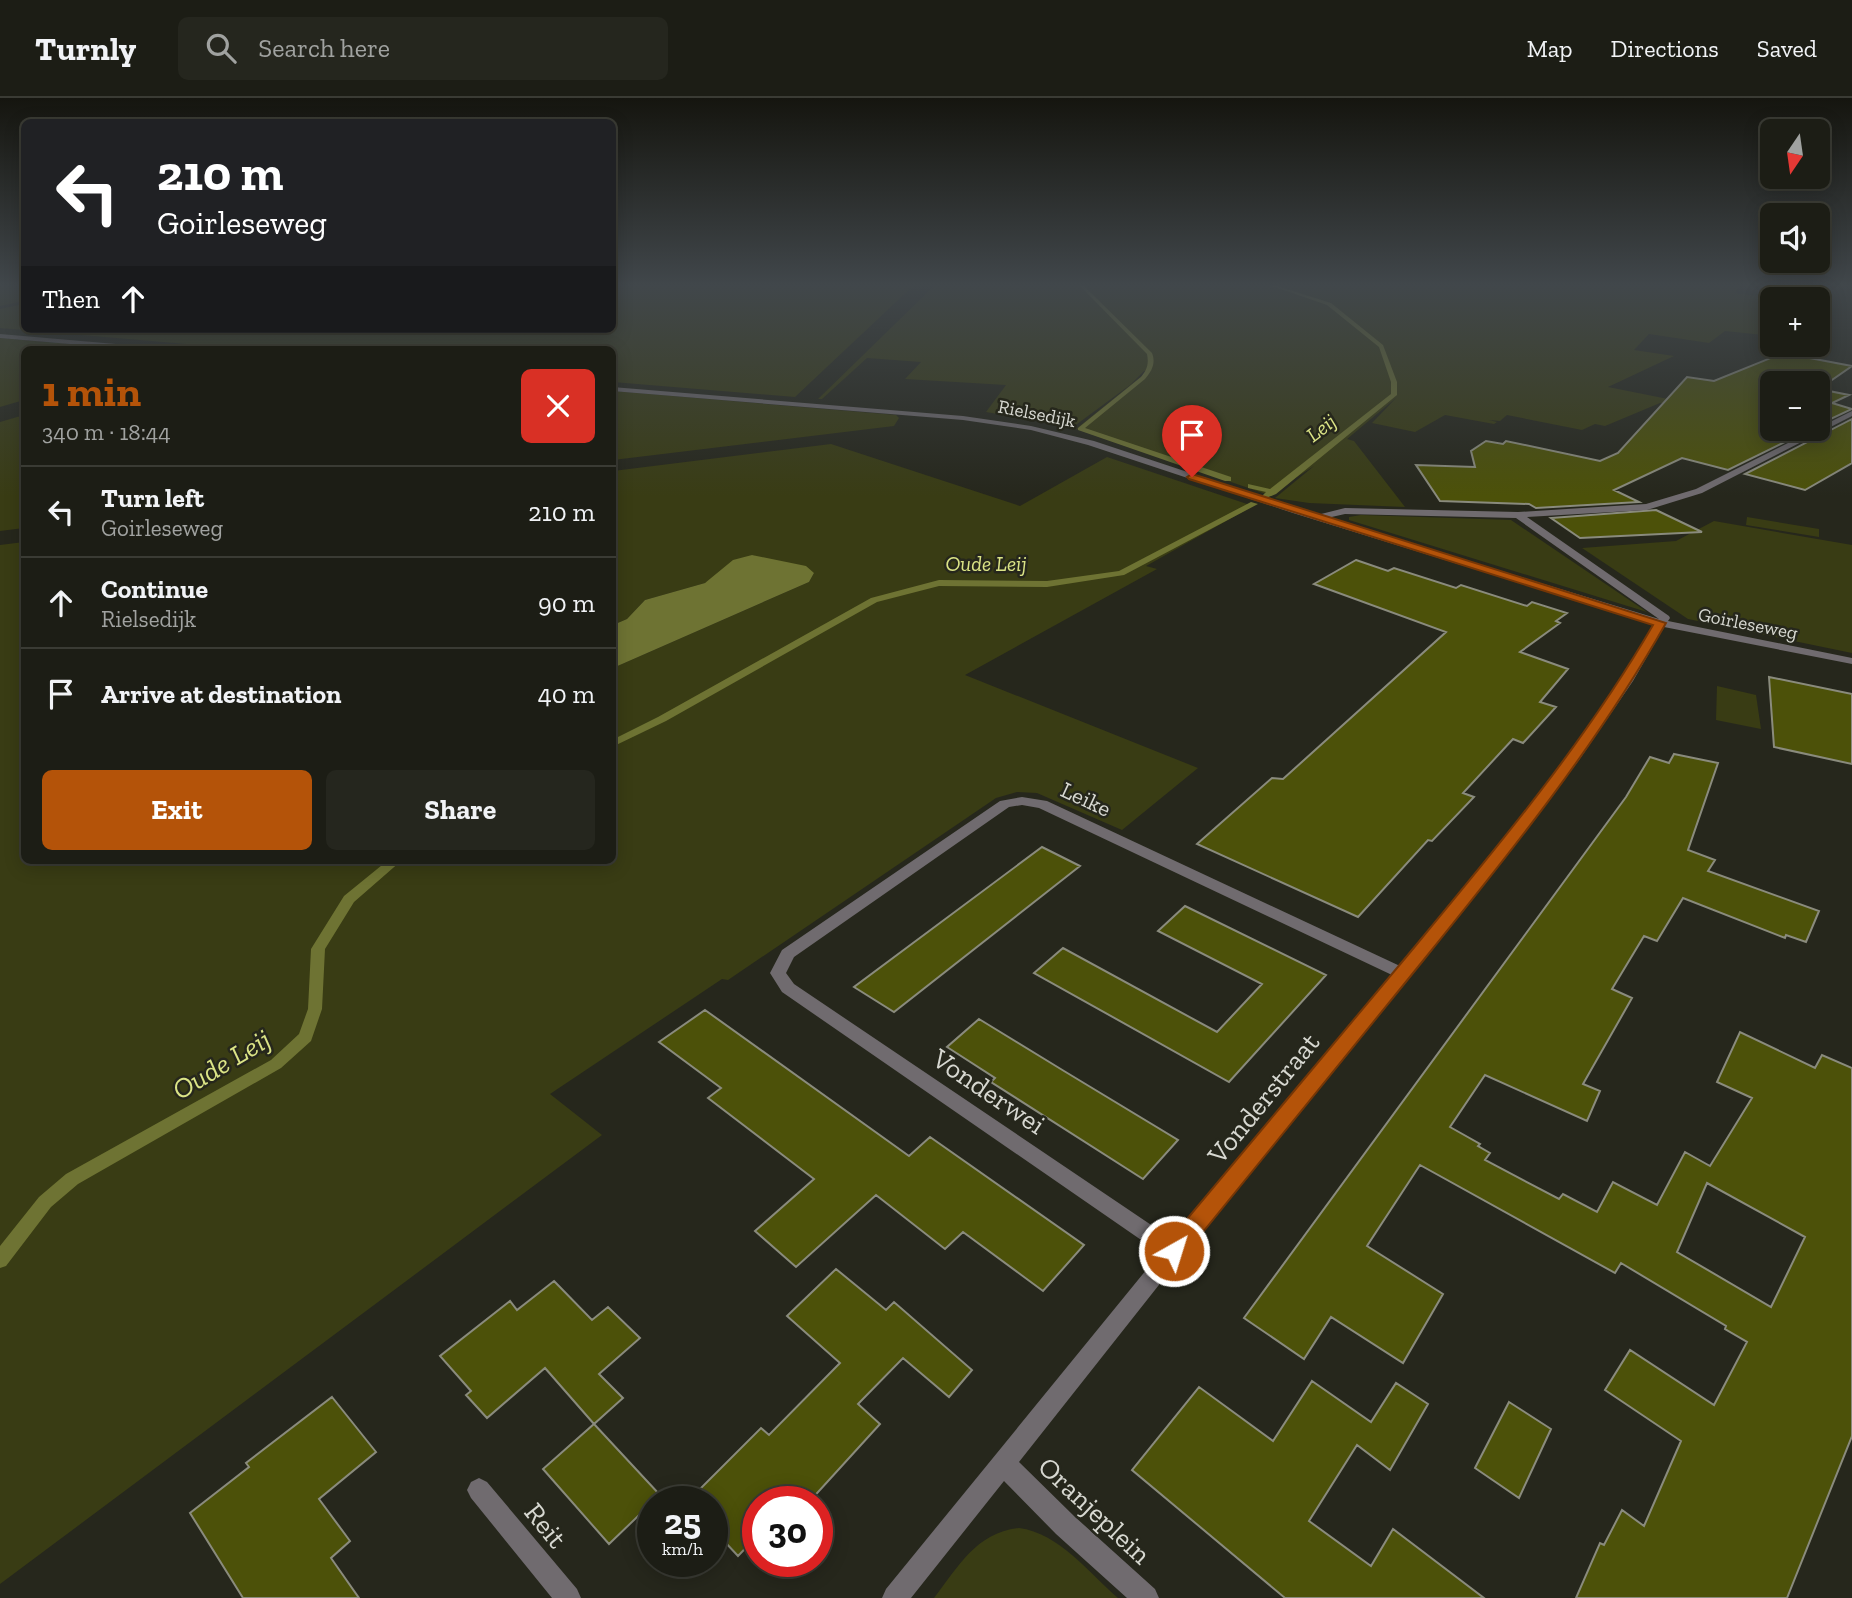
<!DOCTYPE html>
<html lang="en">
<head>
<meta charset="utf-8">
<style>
	body { margin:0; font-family:"Zilla Slab",serif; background:#25261e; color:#f1f3f6; height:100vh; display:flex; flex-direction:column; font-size:26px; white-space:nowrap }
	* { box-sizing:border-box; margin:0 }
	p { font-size:23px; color:#a0a2a0 }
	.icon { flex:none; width:38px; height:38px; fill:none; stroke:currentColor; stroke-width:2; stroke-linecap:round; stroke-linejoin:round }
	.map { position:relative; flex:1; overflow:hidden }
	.drawer { position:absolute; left:21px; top:248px; width:595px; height:518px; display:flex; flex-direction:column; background:#1c1d15; border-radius:10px; box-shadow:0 4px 18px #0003,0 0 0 2px #3a3b34 }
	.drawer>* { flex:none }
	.banner { position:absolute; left:21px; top:21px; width:595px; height:214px; border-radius:10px; box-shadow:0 4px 18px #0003,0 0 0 2px #3a3b34; background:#202124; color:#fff; overflow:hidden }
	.needle { width:46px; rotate:193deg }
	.fabs { position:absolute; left:1760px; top:21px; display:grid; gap:14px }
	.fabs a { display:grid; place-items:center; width:70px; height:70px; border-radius:10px; background:#1c1d15; box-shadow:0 4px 18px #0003,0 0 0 2px #3a3b34; font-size:35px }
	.speed { position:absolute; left:637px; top:1388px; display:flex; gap:14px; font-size:35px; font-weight:700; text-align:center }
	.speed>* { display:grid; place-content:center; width:91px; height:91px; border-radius:50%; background:#1c1d15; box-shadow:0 4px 18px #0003,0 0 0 2px #3a3b34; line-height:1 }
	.speed small { font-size:18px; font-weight:400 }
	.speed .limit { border:10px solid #d22; background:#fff; color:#111 }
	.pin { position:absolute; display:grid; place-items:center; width:60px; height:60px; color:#fff; margin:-72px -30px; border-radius:50% 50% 50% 0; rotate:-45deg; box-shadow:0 0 7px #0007 }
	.pin .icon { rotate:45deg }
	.me { position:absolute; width:77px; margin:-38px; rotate:39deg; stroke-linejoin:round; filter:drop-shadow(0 0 5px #0008) }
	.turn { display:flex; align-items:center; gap:24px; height:147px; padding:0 21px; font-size:32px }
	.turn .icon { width:91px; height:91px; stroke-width:2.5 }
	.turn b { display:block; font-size:49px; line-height:60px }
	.then { display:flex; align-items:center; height:66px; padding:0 21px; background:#0003; gap:14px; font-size:26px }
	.round { display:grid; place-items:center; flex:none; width:74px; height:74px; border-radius:10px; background:#25261e }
	.head { display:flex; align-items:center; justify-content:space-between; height:119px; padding:0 21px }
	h1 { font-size:42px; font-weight:700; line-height:52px; color:#b45309 }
	.action { display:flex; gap:14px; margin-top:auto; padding:14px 21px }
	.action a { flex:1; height:80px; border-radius:10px; background:#b45309; color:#fff; font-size:28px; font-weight:700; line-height:80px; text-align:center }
	.action a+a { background:#25261e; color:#f1f3f6 }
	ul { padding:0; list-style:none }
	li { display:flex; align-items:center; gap:21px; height:91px; padding:0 21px; border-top:2px solid #3a3b34 }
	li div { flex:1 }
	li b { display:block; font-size:26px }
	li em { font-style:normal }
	header { display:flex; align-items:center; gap:42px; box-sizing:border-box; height:98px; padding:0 35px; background:#1c1d15; border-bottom:2px solid #3a3b34 }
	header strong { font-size:33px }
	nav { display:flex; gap:38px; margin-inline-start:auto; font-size:24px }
	.search { width:490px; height:63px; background:#25261e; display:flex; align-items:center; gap:18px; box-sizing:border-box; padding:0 24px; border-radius:10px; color:#a0a2a0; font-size:26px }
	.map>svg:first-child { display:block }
	.green { fill:#393c14 }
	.water { fill:#6e7333 }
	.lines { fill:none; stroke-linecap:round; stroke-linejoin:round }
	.stream { fill:#6e7333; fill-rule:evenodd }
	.building { fill:#4c5109; stroke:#8a8b7d; stroke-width:2; fill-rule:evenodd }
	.minor { fill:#706b6f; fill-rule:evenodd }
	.route { fill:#b45309; stroke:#753606; stroke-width:2 }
	.labels { text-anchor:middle; stroke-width:5; stroke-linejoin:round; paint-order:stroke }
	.far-street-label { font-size:19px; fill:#d7d8d1; stroke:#26271c }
	.far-water-label { font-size:21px; font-style:italic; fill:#dbe486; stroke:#26271c }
	.street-label { font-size:23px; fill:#d7d8d1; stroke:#26271c }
	.near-water-label { font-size:28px; font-style:italic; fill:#dbe486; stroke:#26271c }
	.near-street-label { font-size:28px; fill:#d7d8d1; stroke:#26271c }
</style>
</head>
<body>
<header>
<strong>Turnly</strong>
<div class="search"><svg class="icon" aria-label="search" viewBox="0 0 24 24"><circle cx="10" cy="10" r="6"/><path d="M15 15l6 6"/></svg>Search here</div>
<nav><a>Map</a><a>Directions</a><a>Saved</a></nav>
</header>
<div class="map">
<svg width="1852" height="1500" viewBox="0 0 1852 1500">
	<rect width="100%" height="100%" fill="#26271c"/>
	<!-- green -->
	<path class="green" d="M0,188H24V203L0,208Z
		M613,188H913L795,299L613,284L612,252H256L0,230V211L24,206V231H612Z
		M934,188H1739L1735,195L1781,201H1773V238L1725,233L1709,245L1649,236L1634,252L1674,258L1608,289L1773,322V327L1660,305L1605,328L1595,326L1582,332L1507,317L1500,323L1489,322L1497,324L1494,326L1445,317L1415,334L1372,325L1396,300L1347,341L1354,343L1405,409L1309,405L1275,400L1314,368L1269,397L1076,331L1148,273H1144L1130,287L1073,329L986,314L1006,287L905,281L921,264L867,260L822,301H818Z
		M0,240L126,251L136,252H24V302L0,309Z
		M613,293L896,317L899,320L894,328L613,362Z
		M24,317V430L0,433V324Z
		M831,346L1020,408L1107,359L1253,408L1146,468L1157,471L965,577L1198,670L1122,732L1037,695L1017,694L996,700L728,882L722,881L550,996L602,1037L0,1486V447L24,444V763H612L613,570L809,484L814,475L752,457L705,485L645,502L627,521L613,527V373Z
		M1361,417L1511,422L1647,514L1349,422V419Z
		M1747,419L1819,431V439L1746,427Z
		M1714,423L1852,447V555L1688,521L1582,450L1676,443Z
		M1717,588L1756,597L1761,631L1716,622Z
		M1019,1430C1059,1435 1089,1475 1118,1500H934C959,1468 976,1435 1019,1430Z"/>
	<!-- water -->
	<path class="water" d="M752,457L806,468L814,475L809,484L613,570V527L627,521L645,502L705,485L733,462Z"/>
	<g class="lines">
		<!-- stream -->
		<path class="stream" d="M1080,188H1084L1152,255C1156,265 1152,273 1145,281L1085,330L1231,379V383H1225L1078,332V330L1141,279C1147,272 1149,266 1147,256Z
			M1272,188H1277L1331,205L1383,247L1397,284V297L1276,396L1266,400L1262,398L1266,394L1248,390V386L1270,391L1391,296V284L1379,249L1327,207Z
			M1251,404L1258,406L1124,477L1047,489L939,488L877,504L666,623L612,649V642L658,619L871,500L939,482L1047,483L1119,473Z
			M387,763H401L354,804L325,851L322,911L311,943L281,970L78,1086L51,1109L6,1168L0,1170V1148L39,1099L66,1076L271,962L299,936L308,911L311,851L344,798Z"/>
	</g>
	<!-- building -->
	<path class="building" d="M1783,255L1852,268L1819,291L1849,297L1832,305L1852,311L1818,327V285H1773V331H1811L1728,372L1682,360L1614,392L1639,404L1536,410L1529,406L1440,403L1416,367L1475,369L1471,353L1486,343L1503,346L1506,343L1600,363L1618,355L1687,279L1714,283Z
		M1852,321V365L1805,392L1745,376Z
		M1656,412L1702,434L1580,440L1551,420Z
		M1356,462L1388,473L1394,470L1456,490L1461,487L1527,508L1532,504L1567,515L1556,523L1560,525L1520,554L1568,571L1540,604L1556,609L1523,645L1513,641L1463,695L1474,699L1432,743L1428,742L1358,819L1197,746L1272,680L1283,681L1446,534L1314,486Z
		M1769,579L1852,596V666L1774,649Z
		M1674,656L1718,665L1688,752L1715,762L1708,773L1819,813L1806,844L1786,837L1785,840L1683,800L1657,843L1644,838L1612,891L1632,900L1583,986L1600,993L1587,1023L1485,977L1450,1029L1480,1046L1478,1048L1490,1055L1485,1062L1559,1101L1563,1096L1597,1114L1613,1084L1657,1107L1685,1054L1710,1068L1752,1000L1717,984L1740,934L1815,970L1822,957L1852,970V1338L1787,1500H1576L1600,1445L1604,1447L1622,1412L1644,1428L1681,1343L1605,1292L1630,1252L1714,1307L1747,1244L1725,1231L1726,1228L1621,1165L1615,1175L1420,1067L1367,1148L1443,1196L1403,1265L1331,1219L1304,1261L1244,1220L1626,699L1650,659L1669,665ZM1707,1085L1805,1139L1771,1209L1677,1154Z
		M1042,749L1080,768L894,914L854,889Z
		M1185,808L1326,877L1229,984L1034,875L1063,850L1217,934L1262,886L1158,833Z
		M705,912L909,1058L930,1039L1084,1147L1043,1193L963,1134L945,1151L876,1097L796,1169L755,1133L814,1081L708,1000L721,990L659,944Z
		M979,921L1064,973L1178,1042L1143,1081L991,984L995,980L947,949Z
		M836,1171L886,1212L894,1204L972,1272L949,1299L903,1260L858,1306L880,1326L809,1404H758V1437L738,1458L712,1430V1404H687L761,1330L769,1337L840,1265L787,1218Z
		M554,1183L592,1222L608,1209L640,1240L599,1276L623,1300L594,1326L545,1270L487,1320L466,1297L471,1293L440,1258L510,1203L517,1212Z
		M1312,1283L1371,1324L1396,1285L1428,1306L1390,1372L1357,1347L1309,1423L1371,1468L1393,1431L1484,1500H1285L1132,1372L1199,1289L1273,1343Z
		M332,1299L376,1354L319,1401L350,1443L331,1460L359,1500H243L190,1415L249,1369L246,1365Z
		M1509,1304L1551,1331L1519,1400L1475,1370Z
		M594,1326L660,1397L609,1446L543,1371Z"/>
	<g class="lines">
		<!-- minor -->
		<path class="minor" d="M0,236L162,250L165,252H140L0,240Z
			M612,289L963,318L1031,328L1094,343L1317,417L1345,410L1518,414L1646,406L1696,391L1852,313V318L1702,395L1647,412L1527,419L1669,518L1670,520L1668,523L1852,560V566L1664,529L1633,583L1579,662L1494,773L1181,1159L1019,1364L1074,1418L1155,1491L1159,1500H1127L1056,1436L1004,1383L911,1500H882L886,1491L1160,1155L782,894L770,875L782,852L1000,703L1022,699L1047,703L1400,868L1484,767L1571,656L1621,583L1645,540L1655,527L1293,415L1088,347L1031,332L963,322L612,293ZM1345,416L1516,420L1659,521L1327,420ZM1022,707L1039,710L1392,877L1172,1141L794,886L786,875L794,859L1009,709Z
			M479,1380L487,1384L577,1491L581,1500H552L471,1400L467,1392L471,1384Z"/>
	</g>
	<!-- sky -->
	<linearGradient id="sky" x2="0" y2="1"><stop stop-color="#15150f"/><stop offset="0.47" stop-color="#41474b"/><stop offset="1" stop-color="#41474b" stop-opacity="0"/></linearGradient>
	<rect width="1852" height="398" fill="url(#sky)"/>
	<!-- route -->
	<path class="route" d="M1192,376L1666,525C1597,647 1510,755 1422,864C1342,962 1262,1061 1182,1160L1174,1163L1166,1160L1162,1153L1166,1146C1246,1050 1327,954 1407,858C1495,752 1584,646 1653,527L1189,381L1187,379Z"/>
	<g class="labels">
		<!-- far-street labels -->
		<g class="far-street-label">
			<text transform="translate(1037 315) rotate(11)" y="7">Rielsedijk</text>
			<text transform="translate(1748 525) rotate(11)" y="7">Goirleseweg</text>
		</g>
		<!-- far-water labels -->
		<g class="far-water-label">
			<text transform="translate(1321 330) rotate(-38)" y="7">Leij</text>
			<text x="986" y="473">Oude Leij</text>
		</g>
		<!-- street labels -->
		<g class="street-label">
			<text transform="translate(1086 701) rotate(25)" y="8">Leike</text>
		</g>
		<!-- near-water labels -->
		<g class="near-water-label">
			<text transform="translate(221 966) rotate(-31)" y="10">Oude Leij</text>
		</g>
		<!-- near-street labels -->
		<g class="near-street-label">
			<text transform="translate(989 993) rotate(34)" y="10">Vonderwei</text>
			<text transform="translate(1263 1000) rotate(-51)" y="10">Vonderstraat</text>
			<text transform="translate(1095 1412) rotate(43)" y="10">Oranjeplein</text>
			<text transform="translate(546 1427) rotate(51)" y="10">Reit</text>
		</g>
	</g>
</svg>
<div class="fabs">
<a><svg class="needle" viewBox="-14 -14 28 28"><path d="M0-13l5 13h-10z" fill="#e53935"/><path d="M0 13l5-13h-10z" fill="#a0a2a0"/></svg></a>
<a><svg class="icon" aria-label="sound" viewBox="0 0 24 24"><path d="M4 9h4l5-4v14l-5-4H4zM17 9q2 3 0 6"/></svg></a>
<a>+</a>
<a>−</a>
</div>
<div class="speed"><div>25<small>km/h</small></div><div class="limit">30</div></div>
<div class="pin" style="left:1192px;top:379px;background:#d93025"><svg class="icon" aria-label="arrive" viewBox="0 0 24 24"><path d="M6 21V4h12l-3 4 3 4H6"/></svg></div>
<svg class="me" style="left:1174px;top:1153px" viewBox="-20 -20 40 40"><circle r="17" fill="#b45309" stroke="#fff" stroke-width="3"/><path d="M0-11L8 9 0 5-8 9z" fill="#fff"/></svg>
<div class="banner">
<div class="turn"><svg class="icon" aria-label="left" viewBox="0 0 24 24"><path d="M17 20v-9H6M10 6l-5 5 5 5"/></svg><div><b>210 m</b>Goirleseweg</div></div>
<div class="then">Then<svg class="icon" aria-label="ahead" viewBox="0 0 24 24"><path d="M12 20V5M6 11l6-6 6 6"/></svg></div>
</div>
<section class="drawer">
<div class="head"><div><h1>1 min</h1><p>340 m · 18:44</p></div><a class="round" style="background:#d93025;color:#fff"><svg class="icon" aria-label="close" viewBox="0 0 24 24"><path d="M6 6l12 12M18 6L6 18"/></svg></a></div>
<ul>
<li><svg class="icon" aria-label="left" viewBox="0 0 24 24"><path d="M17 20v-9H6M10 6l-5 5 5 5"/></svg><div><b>Turn left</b><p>Goirleseweg</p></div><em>210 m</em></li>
<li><svg class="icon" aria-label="ahead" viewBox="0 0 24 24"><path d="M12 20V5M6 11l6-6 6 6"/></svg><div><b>Continue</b><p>Rielsedijk</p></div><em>90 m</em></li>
<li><svg class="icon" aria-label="arrive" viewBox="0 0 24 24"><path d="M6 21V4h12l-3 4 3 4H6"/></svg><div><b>Arrive at destination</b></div><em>40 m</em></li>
</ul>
<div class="action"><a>Exit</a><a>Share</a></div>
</section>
</div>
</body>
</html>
